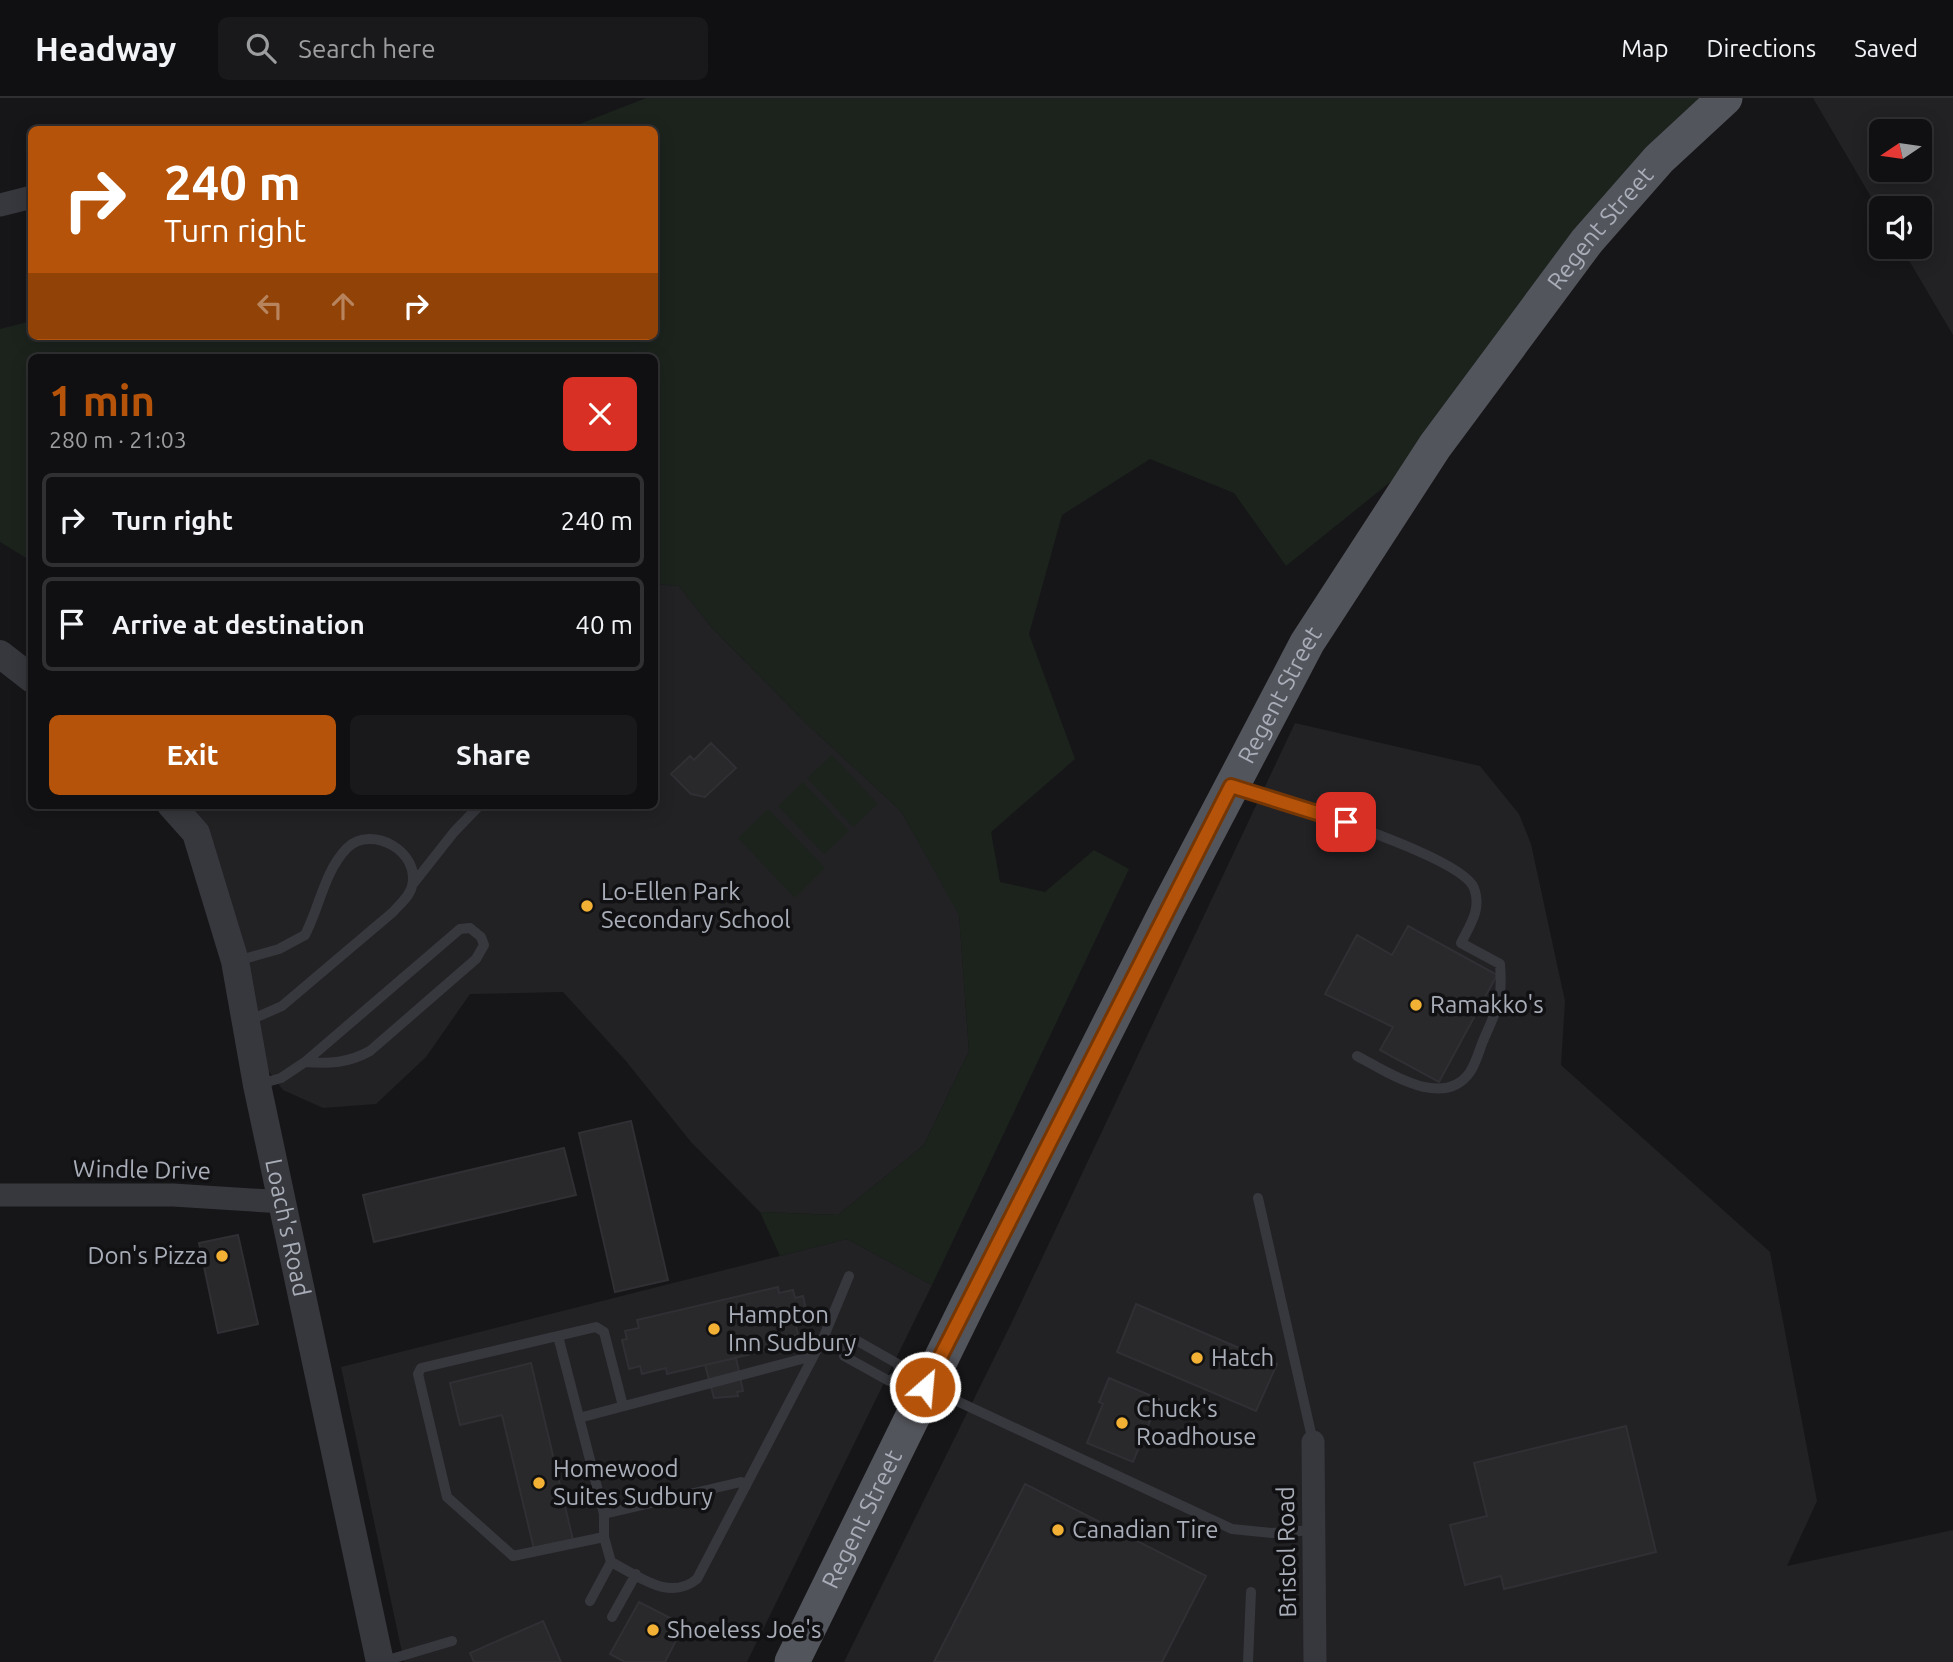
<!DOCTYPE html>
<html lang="en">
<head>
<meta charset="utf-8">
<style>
	body { margin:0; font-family:Ubuntu,sans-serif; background:#19191b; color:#f1f3f6; height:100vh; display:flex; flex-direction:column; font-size:26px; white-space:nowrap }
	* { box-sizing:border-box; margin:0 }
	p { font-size:23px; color:#9c9d9f }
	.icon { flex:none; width:38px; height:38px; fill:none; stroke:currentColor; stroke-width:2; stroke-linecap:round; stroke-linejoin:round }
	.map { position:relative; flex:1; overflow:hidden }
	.sheet { position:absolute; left:28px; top:256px; width:630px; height:455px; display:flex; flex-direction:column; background:#101012; border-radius:10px; box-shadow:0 4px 18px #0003,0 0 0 2px #303032 }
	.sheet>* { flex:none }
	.guide { position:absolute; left:28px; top:28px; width:630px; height:214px; border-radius:10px; box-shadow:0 4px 18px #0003,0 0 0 2px #303032; background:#b45309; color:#fff; overflow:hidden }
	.needle { width:46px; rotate:257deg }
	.tools { position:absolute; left:1869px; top:21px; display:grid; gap:14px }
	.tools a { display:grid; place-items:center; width:63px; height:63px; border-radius:10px; background:#101012; box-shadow:0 4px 18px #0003,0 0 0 2px #303032; font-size:35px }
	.pin { position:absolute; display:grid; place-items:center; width:60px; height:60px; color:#fff; margin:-30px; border-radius:14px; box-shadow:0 4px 10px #0006 }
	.me { position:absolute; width:77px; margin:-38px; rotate:27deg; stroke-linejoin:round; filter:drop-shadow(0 0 5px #0008) }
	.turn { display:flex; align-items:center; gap:24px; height:147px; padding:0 21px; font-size:32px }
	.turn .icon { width:91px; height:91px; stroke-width:2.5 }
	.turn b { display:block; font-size:49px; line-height:60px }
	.lanes { display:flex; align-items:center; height:66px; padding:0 21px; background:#0003; justify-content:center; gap:35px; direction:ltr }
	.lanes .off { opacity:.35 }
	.round { display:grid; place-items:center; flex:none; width:74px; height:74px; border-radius:10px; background:#19191b }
	.head { display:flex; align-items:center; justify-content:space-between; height:119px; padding:0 21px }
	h1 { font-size:42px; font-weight:700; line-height:52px; color:#b45309 }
	.button { display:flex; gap:14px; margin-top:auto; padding:14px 21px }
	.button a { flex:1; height:80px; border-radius:10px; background:#b45309; color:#fff; font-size:28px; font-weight:700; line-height:80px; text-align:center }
	.button a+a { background:#19191b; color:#f1f3f6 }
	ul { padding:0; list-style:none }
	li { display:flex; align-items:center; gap:21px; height:94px; margin:0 14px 10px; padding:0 7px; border:4px solid #303032; border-radius:10px }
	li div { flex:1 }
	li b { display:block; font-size:26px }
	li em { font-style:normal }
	header { display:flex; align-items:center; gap:42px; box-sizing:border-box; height:98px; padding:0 35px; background:#101012; border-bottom:2px solid #303032 }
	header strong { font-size:33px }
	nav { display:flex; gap:38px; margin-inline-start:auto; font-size:24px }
	.search { width:490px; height:63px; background:#19191b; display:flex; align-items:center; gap:18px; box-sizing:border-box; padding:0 24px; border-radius:10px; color:#9c9d9f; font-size:26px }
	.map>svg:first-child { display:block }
	.built { fill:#222225; fill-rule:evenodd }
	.green { fill:#1c231d }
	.building { fill:#29292c; stroke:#303034; stroke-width:2 }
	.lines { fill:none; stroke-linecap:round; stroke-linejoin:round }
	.service { stroke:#37383d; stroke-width:10 }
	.minor { stroke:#37383d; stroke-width:23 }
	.tertiary { stroke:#37383d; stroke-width:28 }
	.primary { stroke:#53555c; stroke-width:35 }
	.route-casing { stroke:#753606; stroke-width:18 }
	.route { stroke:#b45309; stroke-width:12 }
	.poi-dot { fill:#f2b134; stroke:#111113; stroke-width:2.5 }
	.labels { text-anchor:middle; stroke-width:7; stroke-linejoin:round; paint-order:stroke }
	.street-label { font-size:24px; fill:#a8adb8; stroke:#111113 }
	.poi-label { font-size:24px; fill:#a8adb8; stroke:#111113; text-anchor:start }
</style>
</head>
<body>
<header>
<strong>Headway</strong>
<div class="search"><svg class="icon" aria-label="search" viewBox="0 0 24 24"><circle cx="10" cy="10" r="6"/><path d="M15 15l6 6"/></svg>Search here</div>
<nav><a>Map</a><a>Directions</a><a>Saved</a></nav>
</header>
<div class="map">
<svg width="1953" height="1564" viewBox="0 0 1953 1564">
	<rect width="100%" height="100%" fill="#161618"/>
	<!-- built -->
	<path class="built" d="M1813,0H1953V237L1901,149H1920V110H1881V116ZM1881,33H1920V72H1881Z
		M655,486L679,488L712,530L808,627L901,713L959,816L969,953L924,1047L838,1117L760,1114L691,1044L625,962L563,894L470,896L426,959L376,1006L323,1010L283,992L248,946L235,863L172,707H654Z
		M1295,625L1480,668L1519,716L1531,746L1565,903L1561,967L1770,1154L1817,1403L1787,1468L1953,1432V1564H844L1009,1230Z
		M847,1141L932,1187L747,1564H404L341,1269Z"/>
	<!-- green -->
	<path class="green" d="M646,0H1725L1435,348L1286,468L1234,395L1150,361L1062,417L1029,536L1075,661L991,734L1000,784L1045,794L1094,752L1129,771L932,1187L847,1141L780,1158L760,1114L838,1117L924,1047L969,953L959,817L901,713L808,627L712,530L679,488L655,486L654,259H32L31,463L0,444V231L31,223L32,238H654V32L567,31Z
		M832,657L878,706L853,729L807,680Z
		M803,684L849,733L824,756L778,708Z
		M768,711L825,770L795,800L738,740Z"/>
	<!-- building -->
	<path class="building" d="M711,645L736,670L705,699L691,696L671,676L690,658L694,662Z
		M1408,828L1497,877L1439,984L1380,952L1393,929L1325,896L1357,837L1392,857Z
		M631,1023L668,1182L615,1194L579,1035Z
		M564,1050L576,1097L374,1144L363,1097Z
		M238,1137L258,1226L218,1235L199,1145Z
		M778,1189L779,1195L793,1192L795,1200L803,1198L809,1225L796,1228L798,1237L776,1242L777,1250L667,1276L666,1270L642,1276L640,1268L629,1271L622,1242L627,1241L625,1233L639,1230L637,1222Z
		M1136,1206L1277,1266L1256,1313L1117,1254Z
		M736,1260L743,1293L737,1294L738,1298L714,1300L705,1267Z
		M531,1265L573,1442L534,1451L502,1317L460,1327L450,1285Z
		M1109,1280L1159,1301L1133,1364L1087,1345L1103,1306L1099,1304Z
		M1626,1328L1656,1454L1504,1491L1501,1478L1465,1487L1450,1427L1487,1418L1474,1365Z
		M1025,1386L1206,1478L1162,1564H934Z
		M639,1504L684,1527L665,1564H625L610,1556Z
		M543,1523L561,1564H474L470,1555Z"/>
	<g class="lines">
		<!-- service -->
		<path class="service" d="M1237,690C1277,702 1461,757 1474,790C1482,811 1470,827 1461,845L1500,866C1503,904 1497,910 1483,943C1479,953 1476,965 1470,974C1443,1013 1386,973 1357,958
			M413,786L454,734L480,707
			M237,863L279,851L305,837C320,808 324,774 347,750C372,726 421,754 412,788C410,798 400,806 393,814L282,908L248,923
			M260,986L281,980L305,964L460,831L470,830L481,839L484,847L476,861L370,953C348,965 330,966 305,964
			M1258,1100L1313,1344
			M558,1238L604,1416V1439L611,1464C639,1478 669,1504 697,1481L824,1238
			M843,1247L824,1238L849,1178
			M843,1247L844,1258L889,1283L899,1276
			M843,1247L854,1241L898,1266L899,1276
			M899,1276L1232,1431L1272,1435L1313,1432
			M579,1320L813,1258
			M604,1416L741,1384L746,1388
			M604,1439L513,1458L447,1399L418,1276L421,1270L596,1229L604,1234L623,1308
			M590,1503L611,1464
			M612,1519L636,1476
			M381,1564L452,1543
			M1248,1564L1251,1494"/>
		<!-- minor -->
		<path class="minor" d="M0,107L32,99
			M0,1097H173L284,1104
			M1313,1344L1315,1564"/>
		<!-- tertiary -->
		<g class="tertiary">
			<path d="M0,556L32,581"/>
			<path id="s1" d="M171,707L196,735L235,863L257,987L380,1564"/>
		</g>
		<!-- primary -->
		<path class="primary" id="s2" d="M792,1564L968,1206L1167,812L1307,545L1435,348L1587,143L1659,61L1725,0"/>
	</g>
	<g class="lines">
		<defs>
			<path id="route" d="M925,1289L1231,688L1346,724"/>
		</defs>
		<!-- route casing -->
		<use href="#route" class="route-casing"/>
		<!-- route -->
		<use href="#route" class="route"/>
	</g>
	<!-- markers -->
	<g class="poi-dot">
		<circle cx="587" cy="808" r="7"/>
		<circle cx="1416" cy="907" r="7"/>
		<circle cx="222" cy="1158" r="7"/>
		<circle cx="714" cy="1231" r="7"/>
		<circle cx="1197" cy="1260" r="7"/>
		<circle cx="1122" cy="1325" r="7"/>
		<circle cx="539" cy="1385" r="7"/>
		<circle cx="1058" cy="1432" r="7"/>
		<circle cx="653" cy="1532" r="7"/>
	</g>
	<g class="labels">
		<!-- street labels -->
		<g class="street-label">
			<text dy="8" stroke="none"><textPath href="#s2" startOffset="1650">Regent Street</textPath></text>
			<text dy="8" stroke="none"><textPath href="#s2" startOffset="1083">Regent Street</textPath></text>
			<text transform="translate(142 1072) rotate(1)" y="8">Windle Drive</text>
			<text dy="8" stroke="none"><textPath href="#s1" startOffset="443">Loach's Road</textPath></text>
			<text dy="8" stroke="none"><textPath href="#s2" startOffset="159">Regent Street</textPath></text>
			<text transform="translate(1287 1454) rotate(-91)" y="8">Bristol Road</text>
		</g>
		<!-- poi labels -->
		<g class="poi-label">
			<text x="601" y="802">Lo-Ellen Park<tspan x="601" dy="28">Secondary School</tspan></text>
			<text x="1430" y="915">Ramakko's</text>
			<text x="208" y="1166" text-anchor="end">Don's Pizza</text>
			<text x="728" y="1225">Hampton<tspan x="728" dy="28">Inn Sudbury</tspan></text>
			<text x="1211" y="1268">Hatch</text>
			<text x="1136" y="1319">Chuck's<tspan x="1136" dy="28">Roadhouse</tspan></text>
			<text x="553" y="1379">Homewood<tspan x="553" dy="28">Suites Sudbury</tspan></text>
			<text x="1072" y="1440">Canadian Tire</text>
			<text x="667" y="1540">Shoeless Joe's</text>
		</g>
	</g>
</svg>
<div class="tools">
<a><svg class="needle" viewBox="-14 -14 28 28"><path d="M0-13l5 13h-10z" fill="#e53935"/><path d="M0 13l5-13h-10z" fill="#9c9d9f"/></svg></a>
<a><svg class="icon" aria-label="sound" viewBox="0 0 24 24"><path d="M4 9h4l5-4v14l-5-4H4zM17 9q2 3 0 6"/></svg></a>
</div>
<div class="pin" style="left:1346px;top:724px;background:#d93025"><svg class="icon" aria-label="arrive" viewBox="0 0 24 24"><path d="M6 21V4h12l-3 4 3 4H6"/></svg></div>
<svg class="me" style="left:925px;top:1289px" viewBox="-20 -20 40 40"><circle r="17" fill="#b45309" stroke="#fff" stroke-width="3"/><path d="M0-11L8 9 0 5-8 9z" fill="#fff"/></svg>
<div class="guide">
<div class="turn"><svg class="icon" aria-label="right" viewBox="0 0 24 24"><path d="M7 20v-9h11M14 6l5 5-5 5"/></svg><div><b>240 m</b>Turn right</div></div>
<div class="lanes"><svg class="icon off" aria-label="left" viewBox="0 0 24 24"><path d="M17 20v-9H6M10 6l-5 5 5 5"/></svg><svg class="icon off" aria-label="ahead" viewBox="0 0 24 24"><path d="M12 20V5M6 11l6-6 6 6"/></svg><svg class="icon" aria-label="right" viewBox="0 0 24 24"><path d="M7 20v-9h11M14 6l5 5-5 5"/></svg></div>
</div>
<section class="sheet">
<div class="head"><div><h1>1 min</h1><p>280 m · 21:03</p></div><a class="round" style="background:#d93025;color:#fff"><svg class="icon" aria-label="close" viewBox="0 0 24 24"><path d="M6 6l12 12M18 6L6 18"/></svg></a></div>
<ul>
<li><svg class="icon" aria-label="right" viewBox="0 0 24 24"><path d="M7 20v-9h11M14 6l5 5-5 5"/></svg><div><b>Turn right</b></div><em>240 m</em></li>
<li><svg class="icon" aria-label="arrive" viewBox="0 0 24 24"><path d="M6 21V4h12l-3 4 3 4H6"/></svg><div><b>Arrive at destination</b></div><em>40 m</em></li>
</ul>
<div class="button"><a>Exit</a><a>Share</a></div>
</section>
</div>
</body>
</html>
